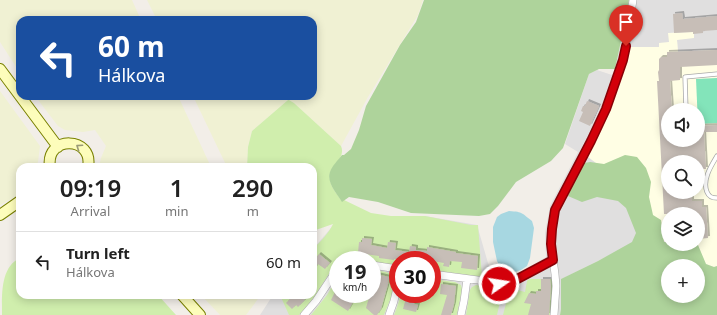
<!DOCTYPE html>
<html lang="en">
<head>
<meta charset="utf-8">
<style>
	body { margin:0; font-family:"Noto Sans",sans-serif; background:#f6f6f6; color:#222; height:100vh; display:flex; flex-direction:column; font-size:15px; white-space:nowrap }
	* { box-sizing:border-box; margin:0 }
	p { font-size:13px; color:#767676 }
	.icon { flex:none; width:22px; height:22px; fill:none; stroke:currentColor; stroke-width:2; stroke-linecap:round; stroke-linejoin:round }
	.map { position:relative; flex:1; overflow:hidden }
	.sheet { position:absolute; left:16px; top:163px; width:301px; height:136px; display:flex; flex-direction:column; background:#fff; border-radius:12px; box-shadow:0 2px 10px #0003 }
	.sheet>* { flex:none }
	.hud { position:absolute; left:16px; top:16px; width:301px; height:84px; border-radius:12px; box-shadow:0 2px 10px #0003; background:#1a4fa0; color:#fff; overflow:hidden }
	.tools { position:absolute; left:661px; top:103px; display:grid; gap:8px }
	.tools a { display:grid; place-items:center; width:44px; height:44px; border-radius:50%; background:#fff; box-shadow:0 2px 10px #0003; font-size:20px }
	.speed { position:absolute; left:329px; top:251px; display:flex; gap:8px; font-size:20px; font-weight:700; text-align:center }
	.speed>* { display:grid; place-content:center; width:52px; height:52px; border-radius:50%; background:#fff; box-shadow:0 2px 10px #0003; line-height:1 }
	.speed small { font-size:10px; font-weight:400 }
	.speed .limit { border:6px solid #d22; background:#fff; color:#111 }
	.pin { position:absolute; display:grid; place-items:center; width:34px; height:34px; color:#fff; margin:-41px -17px; border-radius:50% 50% 50% 0; rotate:-45deg; box-shadow:0 0 4px #0007 }
	.pin .icon { rotate:45deg }
	.me { position:absolute; width:44px; margin:-22px; rotate:77deg; stroke-linejoin:round; filter:drop-shadow(0 0 3px #0008) }
	.turn { display:flex; align-items:center; gap:14px; height:84px; padding:0 16px; font-size:18px }
	.turn .icon { width:52px; height:52px; stroke-width:2.5 }
	.turn b { display:block; font-size:28px; line-height:34px }
	.eta { display:flex; justify-content:space-evenly; align-items:center; height:68px; text-align:center }
	.eta b { font-size:24px; font-weight:600; line-height:28px }
	ul { padding:0; list-style:none }
	li { display:flex; align-items:center; gap:12px; height:60px; padding:0 16px; border-top:1px solid #e0e0e0 }
	li div { flex:1 }
	li b { display:block; font-size:15px }
	li em { font-style:normal }
	.map>svg:first-child { display:block }
	.residential { fill:#e0dfdf; fill-rule:evenodd }
	.education { fill:#fffee4; fill-rule:evenodd }
	.farmland { fill:#f0f1d3 }
	.grass { fill:#d0eead }
	.forest { fill:#aed39b; fill-rule:evenodd }
	.pitch { fill:#83e4ba }
	.water { fill:#a7d7e1 }
	.building { fill:#c7beb7; filter:url(#shadow) }
	.lines { fill:none; stroke-linecap:round; stroke-linejoin:round }
	.lane-casing { stroke:#a9a9a9; stroke-width:5 }
	.street-casing { stroke:#a9a9a9; stroke-width:8 }
	.secondary-casing { stroke:#798100; stroke-width:12 }
	.lane { stroke:#fff; stroke-width:3.5 }
	.street { stroke:#fff; stroke-width:7 }
	.secondary { stroke:#fdfdbb; stroke-width:10 }
	.oneway { stroke:#9a9a76 }
	.route-casing { stroke:#890006; stroke-width:10 }
	.route { stroke:#d3000a; stroke-width:7 }
</style>
</head>
<body>
<div class="map">
<svg width="717" height="315" viewBox="0 0 717 315">
	<defs>
		<filter id="shadow"><feDropShadow dx="2" dy="-2" stdDeviation="0" flood-color="#0004"/></filter>
	</defs>
	<rect width="100%" height="100%" fill="#f2eee8"/>
	<!-- residential -->
	<path class="residential" d="M629,0H717V50L678,52L677,40L694,32L669,33V42L659,47H631L622,78L593,142L612,175L644,238L562,279L561,309L560,315H260L273,295H313V249L331,228L375,216H425L477,225L488,263L492,272L500,279L504,281L546,257L545,233L550,206L578,152L565,144L589,74L597,70L612,75L615,69L627,13ZM338,260H372V294H338ZM398,260H432V294H398Z"/>
	<!-- education -->
	<path class="education" d="M694,32V38L677,40L678,52L717,50V266L714,267L706,264L697,244L698,214H668V241L644,238L612,175L588,157L593,142L622,78L631,47H659V43L669,42L668,33ZM668,110H698V140H668ZM668,162H698V192H668Z"/>
	<!-- farmland -->
	<path class="farmland" d="M0,0H132L141,20H20V73L0,42Z
		M147,0H423L418,15L368,97L341,146L294,103L289,100H288L252,131L248,147L247,167H227L193,96H313V20H157Z
		M0,91L40,146L38,162L35,167H20V190L15,197L0,205Z
		M35,96H178L211,167H99L101,158L106,146L95,130L83,132L65,130L58,126Z
		M201,295H261L246,315H220Z"/>
	<!-- grass -->
	<path class="grass" d="M288,100H289L294,103L341,146C347,160 326,166 330,180C331,187 337,194 341,200L342,199L371,213L391,216H425L471,225H478L482,277L432,270V260H398V265L372,262V260L350,259L338,260V263L332,269L313,299L299,315H289L280,295H313V249C320,242 329,233 333,224L313,231V167H247L248,147L252,131Z
		M20,258V295H158L176,315H2C2,296 0,267 20,258Z
		M372,270C380,271 391,271 395,278L392,295L384,315H311L327,295L338,276V294H372Z
		M432,279L455,282L461,285L462,289L457,315H394L397,307L401,294H432Z
		M529,279H552V296L550,315H503L510,288L525,292L527,281Z
		M476,285L503,289L497,315H466L470,290L472,287Z"/>
	<!-- forest -->
	<path class="forest" d="M424,0H629L627,13L615,69H599L589,74L563,148L551,161L516,182L498,206L490,214L479,216L411,213L378,202L349,197L342,202C337,194 326,182 330,172C332,166 338,160 342,155H344L351,149L359,130L366,106L400,45L416,22Z
		M625,155L637,157L646,168L651,182L649,197L653,215L661,220L664,242H668V244L698,245L706,264L714,267L717,266V315H560L561,309V279L598,261L632,242L636,233L626,208L618,201L597,197L582,202L568,196L572,173L579,164L590,162L604,164ZM668,266H698V296H668Z"/>
	<!-- pitch -->
	<path class="pitch" d="M717,78V123L698,124L696,79Z"/>
	<!-- water -->
	<path class="water" d="M509,211C524,212 521,213 532,221L534,228L530,258L527,266L521,270L512,273L502,270L497,261L493,242V227L497,217L501,214Z"/>
	<!-- building -->
	<path class="building" d="M682,13L683,19L717,16V30L703,31V33L693,34V32L674,33L673,14Z
		M717,50V65L680,67V80L670,81L672,110H668V140H698V126L717,125V132H704L706,169H698V162H694V161L668,162V192H689V194H692V201H702V207H706L708,238L698,239V214H664L657,81H659L658,72L659,70V59L661,57H667V52Z
		M587,101L599,106L590,126L579,121L583,112L581,111L583,106H585Z
		M362,238L372,239L371,245L387,248L388,242L396,243L395,250L409,252L410,246L416,247V250L427,251V247L456,252V253L478,256L477,270L461,268L462,262L450,261L449,267L443,266L444,263L432,261V260H401L394,259V260L379,258V256L358,253L359,242H362Z
		M319,254L330,263L325,269L318,264L313,271V261Z
		M376,274L389,277L388,284L381,309L377,315H374L366,308L370,294H372V288Z
		M541,279H550L551,286L549,315H528L531,304L524,303L529,293L536,294V291H541Z
		M441,284L456,286L454,304L451,315H441L447,295L440,294Z
		M335,292L338,294H356L352,301L353,302L348,311L331,300Z
		M407,294H416L414,304L418,305L416,312L403,309Z
		M294,295H300L305,300L298,307L296,305L292,309L286,303Z"/>
	<g class="lines">
		<defs>
			<path id="lane" d="M686,110L685,77L717,74
				M717,156C711,166 702,180 707,192C709,197 712,198 717,198"/>
			<path id="street" d="M372,265L398,269
				M432,274L508,284L553,260
				M304,315L316,301L338,268
				M389,315L394,301L398,283
				M461,315L464,301L467,279
				M554,315L556,286L555,274L551,244L552,229L555,210L591,141L606,109L623,60L626,46L633,0"/>
			<path id="secondary" d="M0,69L20,96
				M20,96L58,147
				M50,167C45,135 94,136 88,167
				M0,215L20,201
				M182,295L200,315"/>
		</defs>
		<!-- lane casing -->
		<use href="#lane" class="lane-casing"/>
		<!-- street casing -->
		<use href="#street" class="street-casing"/>
		<!-- secondary casing -->
		<use href="#secondary" class="secondary-casing"/>
		<!-- lane -->
		<use href="#lane" class="lane"/>
		<!-- street -->
		<use href="#street" class="street"/>
		<!-- secondary -->
		<use href="#secondary" class="secondary"/>
	</g>
	<!-- one-way arrows -->
	<defs><path id="oneway-chevron" d="M-2-3.5L2.5 0L-2 3.5" fill="none" stroke-width="1.6" stroke-linecap="round" stroke-linejoin="round"/></defs>
	<use class="oneway" href="#oneway-chevron" transform="translate(79 147) rotate(-146)"/>
	<g class="lines">
		<defs>
			<path id="route" d="M499,284H508L553,260L551,244L552,229L555,210L591,141L606,109L623,60L626,46"/>
		</defs>
		<!-- route casing -->
		<use href="#route" class="route-casing"/>
		<!-- route -->
		<use href="#route" class="route"/>
	</g>
</svg>
<div class="tools">
<a><svg class="icon" aria-label="sound" viewBox="0 0 24 24"><path d="M4 9h4l5-4v14l-5-4H4zM17 9q2 3 0 6"/></svg></a>
<a><svg class="icon" aria-label="search" viewBox="0 0 24 24"><circle cx="10" cy="10" r="6"/><path d="M15 15l6 6"/></svg></a>
<a><svg class="icon" aria-label="layers" viewBox="0 0 24 24"><path d="M12 4l9 5-9 5-9-5zM3 14l9 5 9-5"/></svg></a>
<a>+</a>
</div>
<div class="speed"><div>19<small>km/h</small></div><div class="limit">30</div></div>
<div class="pin" style="left:626px;top:46px;background:#d93025"><svg class="icon" aria-label="arrive" viewBox="0 0 24 24"><path d="M6 21V4h12l-3 4 3 4H6"/></svg></div>
<svg class="me" style="left:499px;top:284px" viewBox="-20 -20 40 40"><circle r="17" fill="#d3000a" stroke="#fff" stroke-width="3"/><path d="M0-11L8 9 0 5-8 9z" fill="#fff"/></svg>
<div class="hud">
<div class="turn"><svg class="icon" aria-label="left" viewBox="0 0 24 24"><path d="M17 20v-9H6M10 6l-5 5 5 5"/></svg><div><b>60 m</b>Hálkova</div></div>
</div>
<section class="sheet">
<div class="eta">
<div><b>09:19</b><p>Arrival</p></div>
<div><b>1</b><p>min</p></div>
<div><b>290</b><p>m</p></div>
</div>
<ul>
<li><svg class="icon" aria-label="left" viewBox="0 0 24 24"><path d="M17 20v-9H6M10 6l-5 5 5 5"/></svg><div><b>Turn left</b><p>Hálkova</p></div><em>60 m</em></li>
</ul>
</section>
</div>
</body>
</html>
